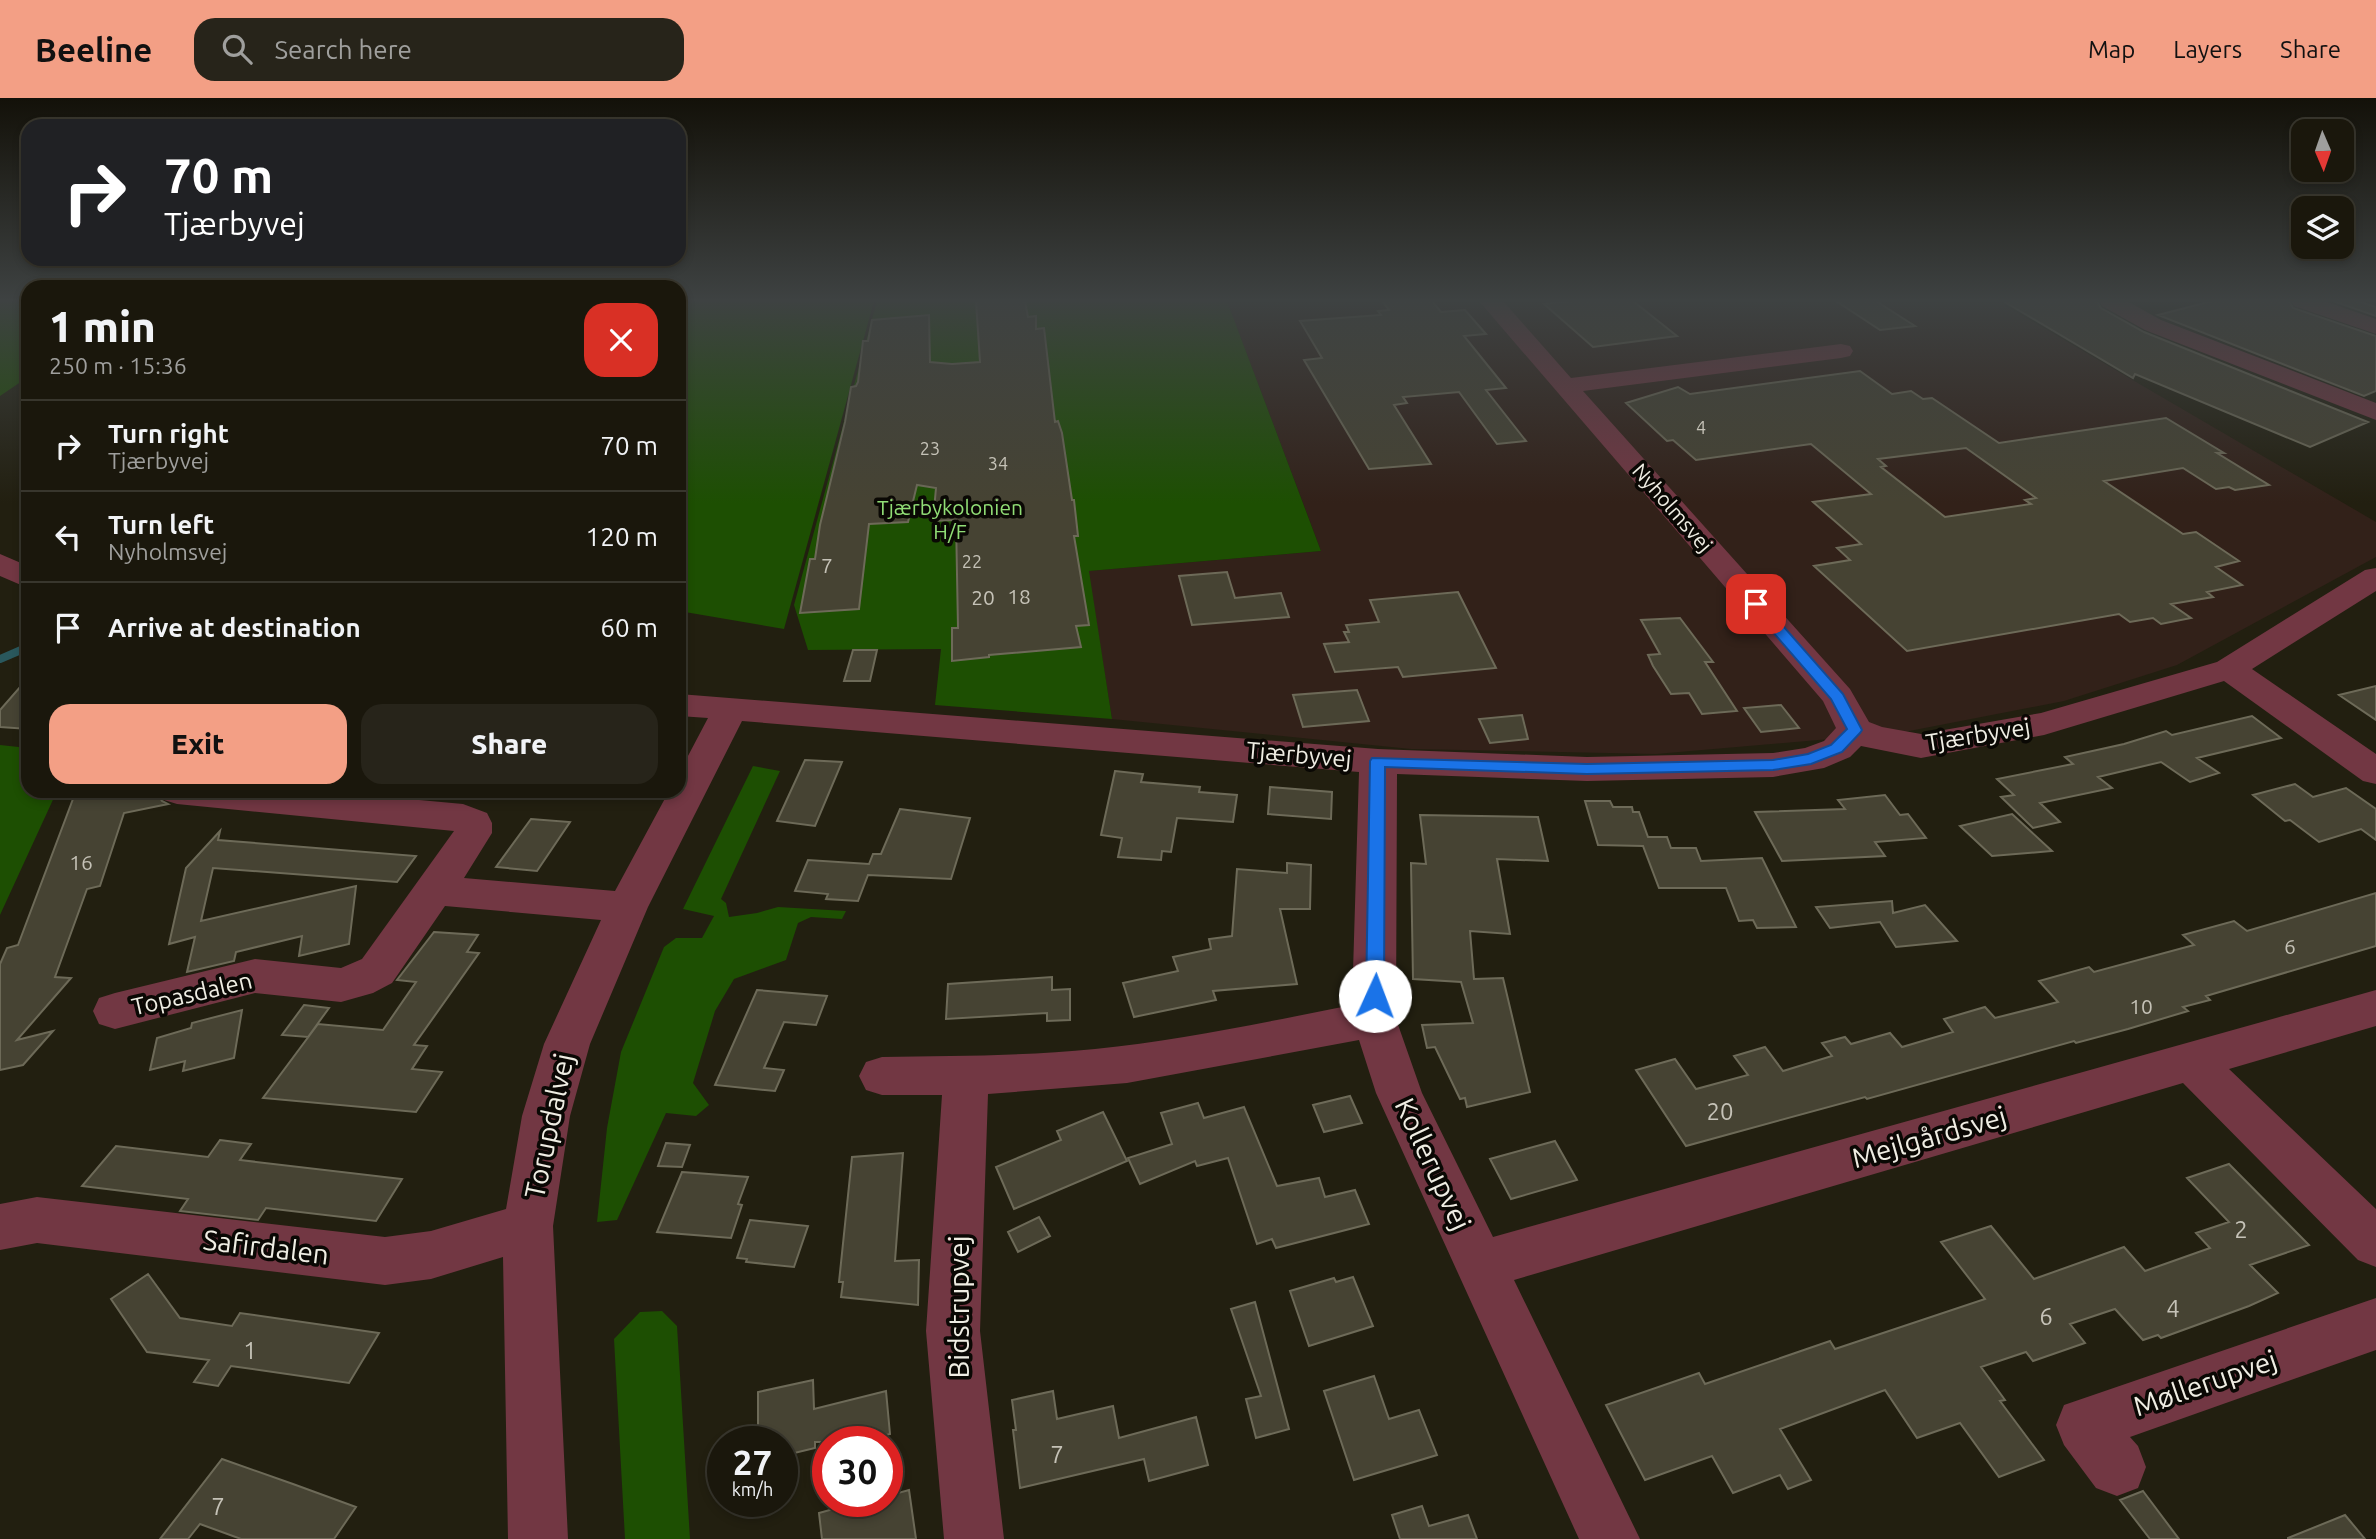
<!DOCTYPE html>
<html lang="en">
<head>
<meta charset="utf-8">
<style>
	body { margin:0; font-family:Ubuntu,sans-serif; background:#27241a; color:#f1f3f6; height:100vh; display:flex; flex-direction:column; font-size:26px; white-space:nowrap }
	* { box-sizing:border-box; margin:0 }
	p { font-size:23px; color:#9f9f9d }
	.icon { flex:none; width:38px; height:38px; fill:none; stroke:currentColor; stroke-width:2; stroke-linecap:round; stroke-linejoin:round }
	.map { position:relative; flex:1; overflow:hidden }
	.drawer { position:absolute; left:21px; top:182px; width:665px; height:518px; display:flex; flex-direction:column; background:#1a170c; border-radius:21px; box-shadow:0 4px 10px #0003,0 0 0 2px #38362d }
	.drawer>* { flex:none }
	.banner { position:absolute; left:21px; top:21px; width:665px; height:147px; border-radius:21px; box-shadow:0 4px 10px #0003,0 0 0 2px #38362d; background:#202124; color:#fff; overflow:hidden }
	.needle { width:46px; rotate:178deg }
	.tools { position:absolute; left:2291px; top:21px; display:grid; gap:14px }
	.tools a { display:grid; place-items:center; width:63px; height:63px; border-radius:14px; background:#1a170c; box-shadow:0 4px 10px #0003,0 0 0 2px #38362d; font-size:35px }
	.speed { position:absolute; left:707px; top:1328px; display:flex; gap:14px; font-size:35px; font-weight:700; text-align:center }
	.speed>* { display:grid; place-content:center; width:91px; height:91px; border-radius:50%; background:#1a170c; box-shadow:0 4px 10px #0003,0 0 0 2px #38362d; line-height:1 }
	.speed small { font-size:18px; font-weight:400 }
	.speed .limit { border:10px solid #d22; background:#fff; color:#111 }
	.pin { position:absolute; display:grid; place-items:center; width:60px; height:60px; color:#fff; margin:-30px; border-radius:14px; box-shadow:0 4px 10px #0006 }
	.me { position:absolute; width:77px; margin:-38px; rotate:2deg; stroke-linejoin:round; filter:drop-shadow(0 0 5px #0008) }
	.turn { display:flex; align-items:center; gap:24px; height:147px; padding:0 28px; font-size:32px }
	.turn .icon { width:91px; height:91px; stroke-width:2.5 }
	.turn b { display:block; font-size:49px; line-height:60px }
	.round { display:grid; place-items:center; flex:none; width:74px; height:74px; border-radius:21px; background:#27241a }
	.summary { display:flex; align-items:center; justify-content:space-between; height:119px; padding:0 28px }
	h1 { font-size:42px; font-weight:800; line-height:52px }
	.action { display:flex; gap:14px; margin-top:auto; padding:14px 28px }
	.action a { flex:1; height:80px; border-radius:21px; background:#f39f85; color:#111; font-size:28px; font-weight:800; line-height:80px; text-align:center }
	.action a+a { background:#27241a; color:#f1f3f6 }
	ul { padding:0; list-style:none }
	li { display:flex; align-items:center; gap:21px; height:91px; padding:0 28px; border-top:2px solid #38362d }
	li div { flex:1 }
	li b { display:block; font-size:26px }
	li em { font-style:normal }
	header { display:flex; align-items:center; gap:42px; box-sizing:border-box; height:98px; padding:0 35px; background:#f39f85; color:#111 }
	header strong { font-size:33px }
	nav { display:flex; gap:38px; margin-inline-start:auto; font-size:24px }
	.search { width:490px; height:63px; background:#27241a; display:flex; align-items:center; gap:18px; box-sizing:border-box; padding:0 24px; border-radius:21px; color:#9f9f9d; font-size:26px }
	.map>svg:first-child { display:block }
	.industrial { fill:#322119 }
	.green { fill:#1d4f02 }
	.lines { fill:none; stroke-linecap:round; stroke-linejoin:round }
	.stream { stroke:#2a585d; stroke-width:8 }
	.building { fill:#464333; stroke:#6d6a58; stroke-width:2; fill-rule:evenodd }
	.minor { fill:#723743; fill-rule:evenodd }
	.route { fill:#1a73e8; stroke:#114b97; stroke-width:2 }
	.labels { text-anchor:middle; stroke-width:7; stroke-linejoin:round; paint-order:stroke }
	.far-number-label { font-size:18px; fill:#c5c2b7 }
	.far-park-label { font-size:21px; fill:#91de76; stroke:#0a0804 }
	.far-street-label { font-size:21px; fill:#efede3; stroke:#0a0804 }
	.number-label { font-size:21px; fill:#c5c2b7 }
	.street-label { font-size:24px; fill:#efede3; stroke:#0a0804 }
	.near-number-label { font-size:24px; fill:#c5c2b7 }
	.near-street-label { font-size:28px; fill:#efede3; stroke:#0a0804 }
</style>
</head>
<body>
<header>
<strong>Beeline</strong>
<div class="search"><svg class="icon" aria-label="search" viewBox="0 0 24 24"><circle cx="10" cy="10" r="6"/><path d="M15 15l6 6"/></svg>Search here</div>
<nav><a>Map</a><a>Layers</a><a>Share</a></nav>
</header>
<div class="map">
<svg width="2376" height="1441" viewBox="0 0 2376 1441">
	<rect width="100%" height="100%" fill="#221f10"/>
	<!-- industrial -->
	<path class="industrial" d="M1227,203H2035L2004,207L2376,424V459L2177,567L2064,603L1899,635L1656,656L1411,651L1112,621L1088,473L1321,453Z"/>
	<!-- green -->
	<path class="green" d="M0,203H28V279L0,298Z
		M679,203H874L784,531L679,513Z
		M877,203H1227L1321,453L1089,473L1112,621L935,607L941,551L808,552L794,507Z
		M0,647L28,650V693H57L0,817Z
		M753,668L780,673L721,801L726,805L729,819L757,815L778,809L846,813L842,821L811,819L798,825L786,862L734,881L715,913L693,985L709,1007L696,1018L666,1015L617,1122L597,1124L607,1030L621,954L664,849L676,840H702L714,818L683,811Z
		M662,1213L677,1228L690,1441H625L614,1241L640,1214Z"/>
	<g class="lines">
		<!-- stream -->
		<path class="stream" d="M0,561L28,549"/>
	</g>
	<!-- building -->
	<path class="building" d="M976,203H1025L1028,219L1036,218V231L1044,230L1055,324L1058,323L1062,335L1072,402H1074L1078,438H1074L1089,527L1076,528L1081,549L989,557V559L952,563V530H958L956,422L933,423L936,390L917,387L908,424L869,426L859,511L800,515L810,461H815L820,427L845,324L851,289L856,288L858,284L863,243H868L872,222L929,217L930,264L952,266L980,264Z
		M1382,203H1432L1441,214L1465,212L1486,236L1464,238L1506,290L1486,292L1526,343L1497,346L1459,294L1403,299L1407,305L1394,307L1431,366L1369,371L1304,262L1322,260L1300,223L1381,217L1378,213L1389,212Z
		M1571,203H1633L1677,238L1593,249L1544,206Z
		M1836,203H1876L1915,228L1880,232Z
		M2003,203H2097L2101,210L2144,234L2368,324L2310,349L2135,276L2133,280Z
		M2212,203H2289L2293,210L2376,238V293L2364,298L2158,217Z
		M2333,203H2358L2376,209V218Z
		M1860,273L1892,296L1911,293L1923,301L1932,300L1999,345L2166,320L2224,355H2217L2269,387L2235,392L2229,389L2216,391L2183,370L2104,383L2183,436L2196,434L2239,463L2216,469L2242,487L2207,494L2213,499L2171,506L2191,520L2161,526L2153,520L2130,524L2119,516L1907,553L1814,468L1850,462L1837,450L1861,446L1813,404L1871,396L1811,346L1696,362L1673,342L1667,343L1626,305L1678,289L1690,296ZM1966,350L2036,400L2025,402L2031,406L1945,419L1881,369L1886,368L1878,361Z
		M1227,474L1235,500L1281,495L1289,519L1192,527L1179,478Z
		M1458,494L1496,570L1403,579L1398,569L1335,574L1324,546L1349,544L1344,534H1349L1346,527L1379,524L1370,502Z
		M1680,520L1713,564H1705L1737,613L1702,616L1689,595L1671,596L1653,568L1648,557L1660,556L1641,522Z
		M853,552H877L870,583H844Z
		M28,580V631L0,629V612Z
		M2376,588V622L2339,597Z
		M1357,592L1369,623L1303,629L1293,597Z
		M1781,607L1799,630L1761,634L1744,610Z
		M1522,617L1528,641L1490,645L1479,621Z
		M2252,618L2281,640L2197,660L2219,675L2190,684L2161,664L2098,679L2112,690L2040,705L2060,724L2033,730L2001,699L2014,697L1997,681L2073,666L2065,659L2124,646L2166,633L2172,637Z
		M805,662L842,664L815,728L777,723Z
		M1115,673L1143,676L1141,684L1200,689L1199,694L1237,697L1233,724L1177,720L1171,754L1162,753L1161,762L1118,759L1122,740L1101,737Z
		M2295,686L2313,699L2346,690L2376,711V742L2361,731L2319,744L2290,722L2285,723L2253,697Z
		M1270,689L1332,694L1331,721L1268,716Z
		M76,693H155L162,703L168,706L124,715L100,788L87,791L55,879L71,880L17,942L53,933L23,967L0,972V866L7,850L18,847Z
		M1885,697L1900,717L1908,716L1926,740L1875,744L1885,758L1782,763L1755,714L1845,711L1838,702Z
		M1585,703H1610L1613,709H1632L1633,714H1639L1648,739H1667L1671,750H1696L1701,763L1762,760L1796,829L1757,830L1753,822L1739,823L1726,790H1659L1643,748L1598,747Z
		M900,711L970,720L951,781L868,777L858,803L826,801L828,796L795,793L808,762L869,766L873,756H881Z
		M2012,716L2052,753L1992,758L1960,728Z
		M1420,717L1538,719L1548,763L1497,761L1510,836L1470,833L1474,881L1503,880L1530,994L1467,1009L1465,1000L1460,1001L1435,949L1427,950L1422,927L1473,925L1461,884L1413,881L1411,765L1426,766Z
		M531,721L570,724L537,773L496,769Z
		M220,733L218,742L416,758L397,784L213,770L201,823L356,788L349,846L299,858L302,838L236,854L234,863L187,874L195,839L169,846L186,770Z
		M1287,765L1311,767L1310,811H1280L1297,886L1213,893L1216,902L1134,919L1123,885L1178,873L1173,859L1211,851L1209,841L1232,838L1237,771L1287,775Z
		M2376,795V848L2206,898L2210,902L2183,909L2188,913L2128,931L2076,945L2074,943L1867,1001L1865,999L1686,1048L1636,972L1675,961L1696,991L1748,977L1734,958L1765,949L1783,973L1832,958L1822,945L1845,939L1851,946L1890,935L1902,949L1953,934L1944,921L1985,909L1995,920L2058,904L2039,883L2089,869L2094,874L2194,847L2183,837L2234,823L2247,833Z
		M1892,803L1893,815L1925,807L1957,843L1896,849L1880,824L1830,830L1816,809Z
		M434,834L478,837L467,854L479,855L414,947L427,948L412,971L442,974L416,1014L263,1000L318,926L383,932L416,884L397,882Z
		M1052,879V892L1070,891V922L1047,923V915L946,921L948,886Z
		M757,892L827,898L816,927L784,924L764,970L784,972L775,993L715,987Z
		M304,907L329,910L308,939L282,937Z
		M242,912L234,960L183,973L185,963L150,972L157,940L191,930L192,925Z
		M1350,998L1362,1025L1324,1034L1313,1007Z
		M1198,1005L1204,1020L1244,1009L1277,1088L1319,1080L1325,1099L1355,1092L1369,1126L1276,1150L1272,1141L1257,1146L1228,1060L1197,1068L1195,1063L1140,1086L1128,1060L1172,1046L1161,1015Z
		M1103,1014L1127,1063L1014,1111L996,1069L1061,1042L1057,1033Z
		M220,1042L251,1046L240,1062L402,1081L376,1123L266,1110L258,1122L180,1113L188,1101L82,1088L116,1048L208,1059Z
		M1555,1043L1577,1082L1511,1101L1490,1061Z
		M666,1045L690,1047L682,1069L658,1068Z
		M903,1055L895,1163L919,1162L918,1207L841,1199L843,1184H839L852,1059Z
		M2229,1066L2309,1147L2250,1167L2278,1195L2249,1208L2161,1240L2158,1237L2143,1242L2115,1211L2070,1226L2085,1245L2033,1263L2026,1254L1981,1269L2005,1302L2000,1303L2044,1362L1999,1379L1960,1325L1917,1340L1885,1292L1780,1331L1811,1382L1788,1391L1780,1377L1733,1395L1712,1358L1645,1382L1606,1307L1699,1275L1705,1286L1830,1243L1835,1251L1985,1201L1941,1144L1991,1128L2034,1181L2124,1149L2145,1173L2210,1150L2196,1135L2229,1124L2187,1080Z
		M682,1074L748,1079L738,1106L742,1107L731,1140L657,1134Z
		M1039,1119L1050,1138L1018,1154L1008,1134Z
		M750,1122L808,1128L794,1169L746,1164L747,1161L737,1160Z
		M148,1176L180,1220L232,1228L240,1215L379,1235L349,1285L231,1268L218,1288L194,1284L209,1262L147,1254L111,1201Z
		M1353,1179L1373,1228L1309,1248L1290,1193L1334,1180L1336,1184Z
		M1255,1204L1289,1331L1256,1340L1246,1301L1261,1298L1231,1211Z
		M1374,1278L1389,1321L1419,1312L1437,1357L1354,1382L1324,1293Z
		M813,1282L814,1311L886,1293L890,1336L860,1344H815V1350L782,1358V1344H758V1294Z
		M1053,1293L1057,1321L1113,1308L1119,1340L1196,1319L1208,1367L1149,1383L1144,1361L1020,1390L1013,1332H1016L1012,1302Z
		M222,1361L293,1386L356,1409L334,1441H241L200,1426L188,1441H160Z
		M909,1392L916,1441H822L819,1415L848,1407V1404H887V1398Z
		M2143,1393L2179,1441H2150L2120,1402Z
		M1422,1408L1429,1428L1468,1417L1477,1441H1400L1392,1417Z
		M2345,1417L2365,1441H2288V1440Z"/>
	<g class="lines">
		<!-- minor -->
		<path class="minor" d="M1479,203H1503L1571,280L1841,246L1850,248L1853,253L1850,258L1841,260L1583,293L1850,591L1869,624L1882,629L1921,636L2041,615L2217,564L2365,472L2376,470V493L2252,571L2376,656V686L2363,683L2224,583L2044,637L1921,660L1861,648L1850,659L1824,670L1773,679L1587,683L1397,676L1396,921L1422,995L1493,1139L2376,892V928L2229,971L2376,1111V1169L2358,1162L2183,985L1514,1182L1640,1441H1579L1376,995L1359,942L1127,985L988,996L980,1233L1004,1441H944L926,1233L942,997H882L866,992L859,978L866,964L882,959C953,958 1024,958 1095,951C1182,942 1267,924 1352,907L1359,674L742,623L648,809L590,946L570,1018L553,1128L568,1441H508L503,1159L431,1181L385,1187L37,1145L0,1152V1106L37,1099L385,1139L431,1133L506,1111L522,1018L544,946L601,822L445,808L392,885L373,895L341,904L255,895L115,931L99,926L93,913L99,900L115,895L255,861L341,870L362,861L454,733L177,706L164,702L158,693H321L463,706L487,715L492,725V735L464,780L615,793L669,693H679V675L708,620L679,618V596L1378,651L1587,659L1773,655L1805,650L1824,643L1836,630L1823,603Z
			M2099,203H2127L2161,222L2376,305V322L2145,232L2102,208Z
			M2291,203H2324L2376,221V236L2294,208Z
			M0,456L28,468V490L0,478Z
			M2376,1200V1252L2130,1339L2138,1348L2146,1369L2138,1390L2117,1398L2096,1390L2064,1347L2056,1327L2064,1307Z"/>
	</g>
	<!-- sky -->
	<linearGradient id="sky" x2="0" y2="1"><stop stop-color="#131109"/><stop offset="0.5" stop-color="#3e4242"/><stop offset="1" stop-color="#3e4242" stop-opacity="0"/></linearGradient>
	<rect width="2376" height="405" fill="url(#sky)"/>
	<!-- route -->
	<path class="route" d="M1756,502L1761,503L1843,596L1862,632L1860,635L1842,654L1811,666L1773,672L1587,676L1385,669L1384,898L1381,903L1375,905L1368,903L1366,898L1370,663L1372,660L1587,666L1773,662L1808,656L1831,647L1847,631L1831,601L1751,509L1750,506Z"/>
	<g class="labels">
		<!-- far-number labels -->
		<g class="far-number-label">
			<text x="1701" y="336">4</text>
			<text x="930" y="357">23</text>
			<text x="998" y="372">34</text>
			<text x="972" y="470">22</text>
		</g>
		<!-- far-park labels -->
		<g class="far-park-label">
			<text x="950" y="417">Tjærbykolonien<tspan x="950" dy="24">H/F</tspan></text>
		</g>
		<!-- far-street labels -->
		<g class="far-street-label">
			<text transform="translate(1672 410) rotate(49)" y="7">Nyholmsvej</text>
		</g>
		<!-- number labels -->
		<g class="number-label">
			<text x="827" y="475">7</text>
			<text x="1019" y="506">18</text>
			<text x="983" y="507">20</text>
			<text x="81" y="772">16</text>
			<text x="2290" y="856">6</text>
			<text x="2141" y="916">10</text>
		</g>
		<!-- street labels -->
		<g class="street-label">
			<text transform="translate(1978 637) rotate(-9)" y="8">Tjærbyvej</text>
			<text transform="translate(1299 657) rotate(5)" y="8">Tjærbyvej</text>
			<text transform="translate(192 896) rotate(-13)" y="8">Topasdalen</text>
		</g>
		<!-- near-number labels -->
		<g class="near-number-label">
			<text x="1720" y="1022">20</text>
			<text x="2241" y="1140">2</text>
			<text x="2173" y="1219">4</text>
			<text x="2046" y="1227">6</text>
			<text x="250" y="1261">1</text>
			<text x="1057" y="1365">7</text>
			<text x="218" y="1417">7</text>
		</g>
		<!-- near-street labels -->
		<g class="near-street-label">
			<text transform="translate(549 1028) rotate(-78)" y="10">Torupdalvej</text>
			<text transform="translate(1929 1039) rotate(-16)" y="10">Mejlgårdsvej</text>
			<text transform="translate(1433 1066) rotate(65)" y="10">Kollerupvej</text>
			<text transform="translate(266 1149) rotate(7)" y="10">Safirdalen</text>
			<text transform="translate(959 1209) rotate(-90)" y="10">Bidstrupvej</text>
			<text transform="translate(2205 1285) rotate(-19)" y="10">Møllerupvej</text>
		</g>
	</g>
</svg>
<div class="tools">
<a><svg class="needle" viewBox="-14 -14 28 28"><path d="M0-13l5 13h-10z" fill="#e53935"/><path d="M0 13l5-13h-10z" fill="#9f9f9d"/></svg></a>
<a><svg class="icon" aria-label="layers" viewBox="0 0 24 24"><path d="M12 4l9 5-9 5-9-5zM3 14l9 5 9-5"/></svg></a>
</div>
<div class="speed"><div>27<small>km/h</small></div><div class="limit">30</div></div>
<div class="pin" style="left:1756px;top:506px;background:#d93025"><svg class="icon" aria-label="arrive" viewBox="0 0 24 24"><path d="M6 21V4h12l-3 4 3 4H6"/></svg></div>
<svg class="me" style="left:1375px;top:898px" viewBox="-20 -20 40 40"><circle r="19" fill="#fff"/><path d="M0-13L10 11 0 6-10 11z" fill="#1a73e8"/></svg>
<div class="banner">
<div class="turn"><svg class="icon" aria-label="right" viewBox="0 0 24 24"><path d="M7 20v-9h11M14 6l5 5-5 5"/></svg><div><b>70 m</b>Tjærbyvej</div></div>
</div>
<section class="drawer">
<div class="summary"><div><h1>1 min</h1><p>250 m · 15:36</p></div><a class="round" style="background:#d93025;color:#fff"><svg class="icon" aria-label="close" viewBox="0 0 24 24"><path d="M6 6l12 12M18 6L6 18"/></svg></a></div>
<ul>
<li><svg class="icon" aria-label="right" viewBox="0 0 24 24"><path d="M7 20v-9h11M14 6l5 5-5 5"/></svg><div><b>Turn right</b><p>Tjærbyvej</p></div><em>70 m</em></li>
<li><svg class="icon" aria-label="left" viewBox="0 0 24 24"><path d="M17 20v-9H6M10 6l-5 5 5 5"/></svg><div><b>Turn left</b><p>Nyholmsvej</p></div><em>120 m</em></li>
<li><svg class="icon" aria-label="arrive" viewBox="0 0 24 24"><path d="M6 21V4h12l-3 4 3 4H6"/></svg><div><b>Arrive at destination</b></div><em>60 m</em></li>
</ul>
<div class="action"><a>Exit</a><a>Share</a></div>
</section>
</div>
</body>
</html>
